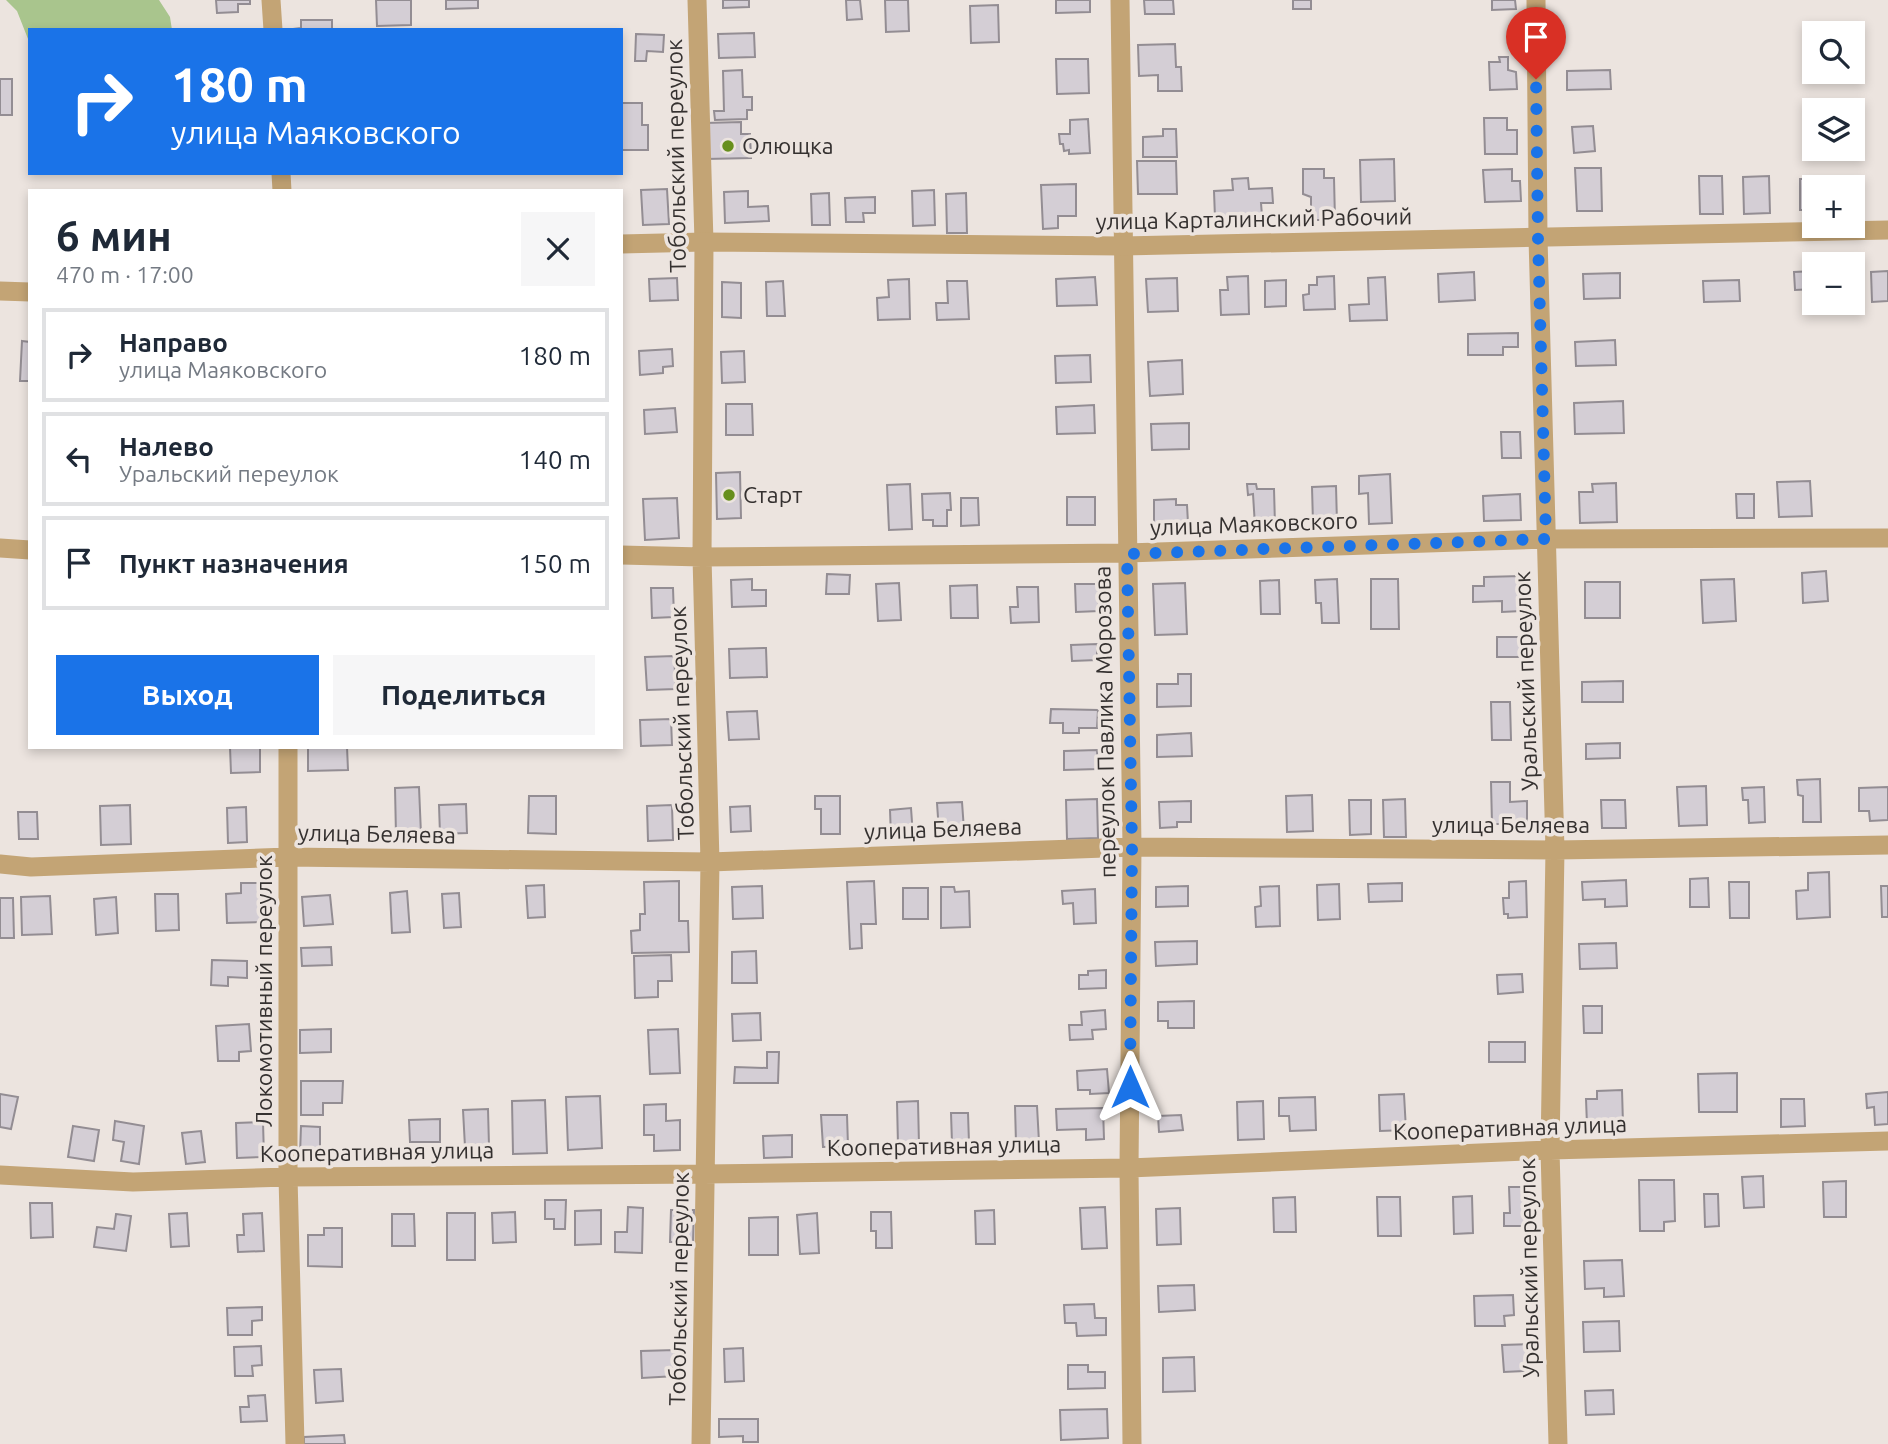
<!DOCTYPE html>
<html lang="ru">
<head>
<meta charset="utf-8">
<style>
	body { margin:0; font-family:Ubuntu,sans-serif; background:#f6f6f7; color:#1f2937; height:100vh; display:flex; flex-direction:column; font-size:26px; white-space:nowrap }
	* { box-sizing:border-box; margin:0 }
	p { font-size:23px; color:#747a83 }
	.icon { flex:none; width:38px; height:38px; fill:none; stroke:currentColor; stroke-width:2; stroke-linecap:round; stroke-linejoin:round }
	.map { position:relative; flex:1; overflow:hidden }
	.sheet { position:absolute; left:28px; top:189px; width:595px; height:560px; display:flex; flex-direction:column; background:#fff; border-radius:0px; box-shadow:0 4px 10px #0003 }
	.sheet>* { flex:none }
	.hud { position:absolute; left:28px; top:28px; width:595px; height:147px; border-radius:0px; box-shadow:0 4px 10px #0003; background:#1a73e8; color:#fff; overflow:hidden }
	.fabs { position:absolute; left:1802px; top:21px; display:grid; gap:14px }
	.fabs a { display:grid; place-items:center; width:63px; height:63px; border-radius:0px; background:#fff; box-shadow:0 4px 10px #0003; font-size:35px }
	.pin { position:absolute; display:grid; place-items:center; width:60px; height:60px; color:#fff; margin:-72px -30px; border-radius:50% 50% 50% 0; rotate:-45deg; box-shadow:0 0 7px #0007 }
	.pin .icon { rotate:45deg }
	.me { position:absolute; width:77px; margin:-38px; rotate:0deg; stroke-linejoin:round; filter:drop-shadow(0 0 5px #0008) }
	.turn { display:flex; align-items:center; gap:24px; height:147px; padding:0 28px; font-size:32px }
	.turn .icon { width:91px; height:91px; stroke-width:2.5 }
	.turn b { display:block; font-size:49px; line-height:60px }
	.round { display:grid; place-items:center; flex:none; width:74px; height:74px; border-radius:0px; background:#f6f6f7 }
	.overview { display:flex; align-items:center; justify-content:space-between; height:119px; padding:0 28px }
	h1 { font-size:42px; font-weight:700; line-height:52px }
	.cta { display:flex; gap:14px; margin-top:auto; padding:14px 28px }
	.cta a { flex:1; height:80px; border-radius:0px; background:#1a73e8; color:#fff; font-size:28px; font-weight:700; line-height:80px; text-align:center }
	.cta a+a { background:#f6f6f7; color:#1f2937 }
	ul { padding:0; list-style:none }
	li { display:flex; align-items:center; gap:21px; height:94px; margin:0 14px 10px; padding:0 14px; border:4px solid #e0e1e3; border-radius:0px }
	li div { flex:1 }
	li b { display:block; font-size:26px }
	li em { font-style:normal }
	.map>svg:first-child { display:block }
	.green { fill:#a9c58d }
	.building { fill:#d4ced5; stroke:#938d93; stroke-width:2 }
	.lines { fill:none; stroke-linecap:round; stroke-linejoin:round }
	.minor { stroke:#c3a475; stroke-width:19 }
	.tertiary { stroke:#c3a475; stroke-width:19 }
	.route { stroke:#1a73e8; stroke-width:12; stroke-dasharray:0 21.6 }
	.poi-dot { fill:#678f1d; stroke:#ece4df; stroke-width:2.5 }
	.labels { text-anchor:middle; stroke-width:7; stroke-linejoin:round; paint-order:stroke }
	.poi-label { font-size:23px; fill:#353130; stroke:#ece4df; text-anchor:start }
	.street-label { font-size:23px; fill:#353130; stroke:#ece4df }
</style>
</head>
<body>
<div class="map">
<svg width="1888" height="1444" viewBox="0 0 1888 1444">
	<rect width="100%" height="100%" fill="#ece4df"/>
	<!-- green -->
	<path class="green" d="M6,0H159L170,17L172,30H30V44L17,11Z"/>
	<!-- building -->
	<path class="building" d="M216,0H250V4H238V12L217,13Z
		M376,0H411V25L377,26Z
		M446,0H478V8L446,9Z
		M723,0H749V7L723,8Z
		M846,0H860L862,19L847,20Z
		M885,0H908L909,31L886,32Z
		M1056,0H1090V12L1056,13Z
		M1144,0H1173L1174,14H1145Z
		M1293,0H1311V9H1293Z
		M1492,0H1515L1516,9L1492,10Z
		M998,5L999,42L971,43L970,6Z
		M301,20H332V30H285L301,28Z
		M754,33L755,57L719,58L718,34Z
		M636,34L664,35L663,52L647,51L646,61H635Z
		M1175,44L1176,67H1181L1182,91H1158V75L1139,76L1138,45Z
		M1499,57H1508V70L1516,72L1517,89L1490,90L1489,62H1500Z
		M1056,59H1088L1089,93L1057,94Z
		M742,70L743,97H752V110H747V119L715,120L714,111H724L723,71Z
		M1610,70L1611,89L1567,90V71Z
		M0,79H12V115H0Z
		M621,103H642V125H648V150H621Z
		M1484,118H1507V130H1517V154H1485Z
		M1088,119L1090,153L1069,154V150L1064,151L1063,144H1060L1059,134H1070V120Z
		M741,122V134H750L751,158L706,159L705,123Z
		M1593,126L1595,151L1574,153L1572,127Z
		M1163,129H1176L1177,157H1143V137L1163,136Z
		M1394,159L1395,201L1361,202L1360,160Z
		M1137,161H1176L1177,194H1138Z
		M1575,168H1601L1602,211H1577Z
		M1303,169H1324V178H1334L1335,220H1311V197L1303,194Z
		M1512,169V181H1520L1521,201L1485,202L1483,170Z
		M1699,176H1722L1723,214H1700Z
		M1769,176L1770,213L1744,214L1743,177Z
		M1248,178L1249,189L1272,188L1273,203H1261L1262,216L1215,218L1214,191L1233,190L1232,179Z
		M1800,179H1822V187H1815V210H1800Z
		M1076,184V216H1058V228L1043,229L1041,185Z
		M667,189L669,224L643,225L641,190Z
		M934,190L935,225L913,226L912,191Z
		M748,191V207L768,206L769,221L725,223L724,192Z
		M829,193L830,225H812L811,194Z
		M966,193L967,233H947L946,194Z
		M875,197V213H863L864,222H846L845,198Z
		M1815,271V289L1795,290L1794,272Z
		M1888,271V301L1872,302L1871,272Z
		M1474,272L1475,300L1439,302L1438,274Z
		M1620,273V298L1584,299L1583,274Z
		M1248,276L1249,314L1221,315L1220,290H1228L1227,277Z
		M1334,276L1335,309L1304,310L1303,295L1309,294V285H1317V277Z
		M1095,277L1097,305L1057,306L1056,279Z
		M1385,277L1387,320L1350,321L1349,305L1369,304L1368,278Z
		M677,278L678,300L650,301L649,279Z
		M1177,278L1178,311L1148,312L1146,279Z
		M909,279L910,319L878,320L877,298L889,297L888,280Z
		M1286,280V306L1265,307V281Z
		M1739,280L1740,301L1704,302L1703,281Z
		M783,281L785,316H767L766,282Z
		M947,281H967L969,319L937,320L936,303H948Z
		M722,282L741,283V318L722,317Z
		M1518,333V347H1503V355H1468V334Z
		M1615,340L1616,365L1576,366L1575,342Z
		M22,341L30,342V381H20Z
		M672,349L673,366L663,367V373L640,375L639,351Z
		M744,351L745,382L722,383L721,352Z
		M1090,355L1091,382L1056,383L1055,356Z
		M1182,360L1183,394L1150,396L1148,362Z
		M1623,401L1624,433L1575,434L1574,403Z
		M726,404H752L753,435H726Z
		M1094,405L1095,433L1057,434L1056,407Z
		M675,408L677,432L645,434L644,410Z
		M1189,423V449L1152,450L1151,424Z
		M1501,432H1520L1521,458H1502Z
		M740,472L741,518L717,519L716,473Z
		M1390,474L1392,523L1369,524L1368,493L1359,494V476Z
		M1810,481L1812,516L1779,517L1777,482Z
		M1616,483L1617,522L1580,523L1579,492H1593L1592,484Z
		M910,484L912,529L889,530L887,485Z
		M1247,484H1256L1257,489H1274L1275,525L1255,526L1253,494L1248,495Z
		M1336,486L1337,523H1313L1312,487Z
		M950,493L951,510H947V526H933V520H923L922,494Z
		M1520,494L1521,520L1484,521L1483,496Z
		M1736,494H1754V518H1737Z
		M1067,497H1095V525H1067Z
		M677,498L679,538L645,540L643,499Z
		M961,498H978L979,525L961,526Z
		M1176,499V505H1187L1188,523L1154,524V500Z
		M1826,571L1828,601L1803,603L1802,573Z
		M827,574L850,575L849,594H826Z
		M1521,576V611L1502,612V601L1473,602V586H1484V577Z
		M752,579V590H766V606L732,607L731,580Z
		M1337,579L1339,623H1322L1321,603H1316L1315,580Z
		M1371,579H1398L1399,629H1371Z
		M1734,579L1736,621L1703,623L1701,580Z
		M1279,580L1280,614H1261L1260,581Z
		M1585,582H1620V618H1585Z
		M899,583L901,620L878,621L876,584Z
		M1185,583L1187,634L1155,635L1153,584Z
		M1075,584H1098L1099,611L1076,612Z
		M977,585L978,618H951L950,586Z
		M1017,587H1038L1039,622L1011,623L1010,607H1018Z
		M651,588H673L674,617L652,618Z
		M1497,637H1523L1522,657H1497Z
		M1097,644V660L1072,661L1071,645Z
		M766,648L767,677L730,678L729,649Z
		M674,656L676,689L647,690L645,657Z
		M1178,674H1191V706L1157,707V684H1178Z
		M1623,681V702H1582V682Z
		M1491,702H1510L1511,740H1492Z
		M1051,709L1098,710L1097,728H1079V733H1063V723H1050Z
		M757,711L759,739L729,740L727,712Z
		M671,719L672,745L641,746L640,720Z
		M1191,733L1192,756L1157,757V735Z
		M1620,743V758L1586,759V744Z
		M230,747H260V772L231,773Z
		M308,747H347L348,770L308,771Z
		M1097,750L1098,769L1064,770V751Z
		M1820,779L1821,822H1803V796L1798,795L1797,780Z
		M1491,782H1510V802L1527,801V824H1492Z
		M1706,786L1707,825L1679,826L1677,787Z
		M419,787L421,834L396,835L395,788Z
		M1764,787L1765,822L1749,823L1748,800H1743L1742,788Z
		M1888,787V820L1870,821L1869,811H1859V788Z
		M1312,795L1313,831L1287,832L1286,796Z
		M529,796H556V834L528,833Z
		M815,796H840V834H821V809H815Z
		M1097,799L1098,838L1067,839L1066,800Z
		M1405,799L1406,837H1384L1383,800Z
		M1349,800H1371V834L1350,835Z
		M1601,800H1625L1626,828H1602Z
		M1191,801V822H1177V827L1160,828L1159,802Z
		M962,802L964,830L939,832L937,803Z
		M466,804L467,833L440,834L439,805Z
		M130,805L131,844L101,845L100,806Z
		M672,805L673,840L648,841L647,806Z
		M750,806L751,831L731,832L730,807Z
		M246,807L247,842L228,843L227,808Z
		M911,808L913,836L891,837L890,810Z
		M18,812H37L38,839H19Z
		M1829,872L1830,917L1797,919L1796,891L1808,890V873Z
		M1708,878L1709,907H1690V879Z
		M1626,880L1627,906L1605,907V899L1583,900L1582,882Z
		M679,881V921H688L689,952L632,953L631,931L640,930V914H645L644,882Z
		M874,881L876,924H861L862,948L850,949L847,882Z
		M1526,881L1527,917L1508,918V914H1504L1503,898H1509V882Z
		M1729,882H1749V918H1730Z
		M241,883H262L263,922L227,923L226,894L241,893Z
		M1402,883V901L1369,902L1368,884Z
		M1339,884L1340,919L1318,920L1317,885Z
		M544,885L545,917L528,918L526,886Z
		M762,886L763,918L733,919L732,887Z
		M1188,886V906L1156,907V887Z
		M1279,886L1280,926L1256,927L1255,907L1261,906L1260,887Z
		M1881,886H1888V917H1882Z
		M941,887H954L955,892L969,891L970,927L941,928Z
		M903,888H928V919H903Z
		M1095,889L1096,923L1074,924L1073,903L1063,904L1062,891Z
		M407,891L410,932L392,933L390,893Z
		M459,893L461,927L444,928L442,894Z
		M155,894H178L179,930L156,931Z
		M330,895L333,924L304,926L302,897Z
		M50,896L52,934L22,935L21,897Z
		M116,897L118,933L96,935L94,899Z
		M0,898H13L14,938H0Z
		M1197,941V964L1156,966L1155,942Z
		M1616,943L1617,968L1580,969L1579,944Z
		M331,947L332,965L302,966L301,948Z
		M756,951L757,983H732V952Z
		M671,955L672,981H658V997L635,998L634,956Z
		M212,960L247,961V978L228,977V986L211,985Z
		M1106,970V988L1079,989V975H1088V971Z
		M1522,974L1523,992L1498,994L1497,975Z
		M1194,1001V1028H1168V1021H1158V1002Z
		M1583,1006H1602V1033H1584Z
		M1105,1010L1106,1029L1092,1030L1093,1039L1070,1040L1069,1025H1082L1081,1012Z
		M760,1013L761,1040L733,1041L732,1014Z
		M249,1024L251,1051L239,1052V1061H218L216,1026Z
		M331,1029V1052L300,1053V1030Z
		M678,1029L680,1073L650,1074L648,1030Z
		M1489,1042H1525V1062H1489Z
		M767,1052H779L778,1083H734L735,1067L767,1068Z
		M1107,1069L1109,1093L1090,1094V1090H1078L1077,1071Z
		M1737,1073V1112H1699L1698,1074Z
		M301,1081H343L342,1103H323V1115H301Z
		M1622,1090L1623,1124L1587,1125L1586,1099H1597V1091Z
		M1888,1092V1124L1875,1125L1874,1107L1867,1108L1866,1094Z
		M0,1094L18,1097L11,1129L0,1127Z
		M1404,1094L1406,1130L1380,1131L1379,1095Z
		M600,1096L602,1148L568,1150L566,1097Z
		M1315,1097L1316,1130L1290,1131L1289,1116H1279V1098Z
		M1781,1099H1804L1805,1126L1781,1127Z
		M545,1100L547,1153L513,1154L512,1101Z
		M918,1101L919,1145H898L897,1102Z
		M1263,1101L1264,1139L1238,1140L1237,1102Z
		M666,1104V1121L680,1120V1150L654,1151V1135H644V1105Z
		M1015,1106H1037L1039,1142L1016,1143Z
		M1103,1108L1104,1139L1086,1140V1129L1057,1130L1056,1109Z
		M488,1109L489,1146L465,1147L463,1110Z
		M951,1113H968L969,1143H952Z
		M821,1115H847L848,1146L823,1147Z
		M1181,1115L1183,1130L1159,1132L1158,1116Z
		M440,1119V1142H410L409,1120Z
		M115,1121L144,1126L139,1164L121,1161L124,1142L113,1140Z
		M263,1122L264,1157L237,1158L236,1123Z
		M73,1126L99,1130L94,1161L68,1157Z
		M301,1126L320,1127V1155H300Z
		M201,1131L205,1162L186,1164L182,1133Z
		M792,1135V1157L764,1158L763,1136Z
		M1763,1176L1764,1207L1744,1208L1742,1177Z
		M1639,1180H1674L1675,1221L1664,1222V1231H1640Z
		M1846,1181V1217H1824L1823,1182Z
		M1509,1187H1531L1532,1226H1504V1213H1510Z
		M1704,1194H1718L1719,1226L1705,1227Z
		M1472,1196L1473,1233L1454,1234L1453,1197Z
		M1295,1197L1296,1232H1274L1273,1198Z
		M1377,1197H1400L1401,1236H1378Z
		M545,1200H566L565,1229H554V1219H545Z
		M30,1203H52L53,1237L31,1238Z
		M628,1207L643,1208L642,1253L615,1252V1232H627Z
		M1105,1207L1107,1248L1082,1249L1080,1208Z
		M1180,1208L1181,1244L1157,1245L1156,1209Z
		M601,1210V1244L575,1245V1211Z
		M671,1210H694L693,1242H670Z
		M994,1210L995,1244H976L975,1211Z
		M515,1212L516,1242L493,1243L492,1213Z
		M871,1212H891L892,1248H876V1231H871Z
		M187,1213L189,1246L171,1247L169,1214Z
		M262,1213L264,1251L238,1252L237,1235H244L243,1214Z
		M447,1213H475V1260H447Z
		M817,1213L819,1253L800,1254L797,1215Z
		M116,1214L131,1216L126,1251L94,1247L97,1227L114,1229Z
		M392,1214H414L415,1246H392Z
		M778,1217V1255H749V1218Z
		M324,1228H342V1267L308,1266V1235H324Z
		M1622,1260L1624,1296L1604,1297V1288L1585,1289L1584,1261Z
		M1194,1285L1195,1310L1159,1312L1158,1286Z
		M1513,1295L1514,1315L1504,1316L1505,1326H1475L1474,1296Z
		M1094,1304L1095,1318H1106V1335L1077,1336L1076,1323H1065L1064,1305Z
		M262,1307V1320L252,1321V1335H228L227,1308Z
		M1619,1321L1620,1351L1584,1352L1583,1322Z
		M1531,1344L1532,1364H1523L1524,1371L1504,1372L1502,1345Z
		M261,1346L262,1365L252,1366L253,1376H235L234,1347Z
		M743,1348L744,1381L725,1382L724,1349Z
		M675,1350L676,1376L642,1378L641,1351Z
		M1194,1357L1195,1391L1163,1392V1358Z
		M1068,1365H1088V1372H1105V1388L1068,1389Z
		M341,1369L343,1401L316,1403L314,1370Z
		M1613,1390L1614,1414L1586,1415L1585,1391Z
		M265,1395L267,1421L241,1422L240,1407H249L248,1396Z
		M1107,1409L1108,1438L1061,1440L1060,1410Z
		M719,1419H758V1442H743V1436L719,1437Z
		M344,1435L345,1444H304V1437Z"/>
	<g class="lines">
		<!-- minor -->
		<path class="minor" d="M271,0L273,30
			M697,0L704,242L702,557L710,862L701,1444
			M1120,0L1132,847L1129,1168L1132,1444
			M1536,0L1538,238L1555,850L1550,1150L1558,1444
			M281,173L282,191
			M0,548L30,550
			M621,555L702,557L1127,553L1546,539L1888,538
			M288,747V1177L295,1444
			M0,864L31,867L288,857L710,862L1132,847L1555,850L1888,845
			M0,1175L133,1182L288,1177L704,1174L1129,1168L1550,1150L1888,1141"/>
		<!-- tertiary -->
		<path class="tertiary" d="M621,244L704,242L1122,246L1888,230
			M0,291L30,292"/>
	</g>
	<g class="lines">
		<!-- route -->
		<path class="route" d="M1130,1087L1132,848L1127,554L1546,539L1538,239L1536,79"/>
	</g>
	<!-- markers -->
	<g class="poi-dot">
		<circle cx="728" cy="146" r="7"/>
		<circle cx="729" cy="495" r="7"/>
	</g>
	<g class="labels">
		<!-- poi labels -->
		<g class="poi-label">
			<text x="742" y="154">Олющка</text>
			<text x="743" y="503">Старт</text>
		</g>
		<!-- street labels -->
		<g class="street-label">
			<text transform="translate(676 156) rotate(-91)" y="8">Тобольский переулок</text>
			<text transform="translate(1254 219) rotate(-1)" y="8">улица Карталинский Рабочий</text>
			<text transform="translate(1254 524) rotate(-2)" y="8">улица Маяковского</text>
			<text transform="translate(1526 681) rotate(-92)" y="8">Уральский переулок</text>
			<text transform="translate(1105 722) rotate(-91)" y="8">переулок Павлика Морозова</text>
			<text transform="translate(682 723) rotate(-92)" y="8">Тобольский переулок</text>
			<text x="1511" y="833">улица Беляева</text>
			<text transform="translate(943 829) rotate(-2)" y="8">улица Беляева</text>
			<text transform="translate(377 834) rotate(1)" y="8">улица Беляева</text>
			<text transform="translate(264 991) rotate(-90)" y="8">Локомотивный переулок</text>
			<text transform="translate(1510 1128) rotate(-2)" y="8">Кооперативная улица</text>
			<text transform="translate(944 1146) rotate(-1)" y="8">Кооперативная улица</text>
			<text transform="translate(377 1152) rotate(-1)" y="8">Кооперативная улица</text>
			<text transform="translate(1529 1268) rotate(-91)" y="8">Уральский переулок</text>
			<text transform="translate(679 1289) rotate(-89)" y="8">Тобольский переулок</text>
		</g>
	</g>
</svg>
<div class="fabs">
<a><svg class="icon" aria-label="search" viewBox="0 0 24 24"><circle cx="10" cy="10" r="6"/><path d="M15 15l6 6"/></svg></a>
<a><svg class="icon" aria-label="layers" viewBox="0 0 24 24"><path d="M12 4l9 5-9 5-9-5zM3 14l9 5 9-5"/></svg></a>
<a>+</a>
<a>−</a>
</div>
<div class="pin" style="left:1536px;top:79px;background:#d93025"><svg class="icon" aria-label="arrive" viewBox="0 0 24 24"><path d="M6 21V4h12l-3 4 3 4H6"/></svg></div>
<svg class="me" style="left:1130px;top:1087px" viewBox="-20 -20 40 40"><path d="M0-17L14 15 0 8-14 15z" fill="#1a73e8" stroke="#fff" stroke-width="4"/></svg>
<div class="hud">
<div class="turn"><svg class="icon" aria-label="right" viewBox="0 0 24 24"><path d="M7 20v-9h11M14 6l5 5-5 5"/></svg><div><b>180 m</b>улица Маяковского</div></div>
</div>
<section class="sheet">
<div class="overview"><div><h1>6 мин</h1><p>470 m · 17:00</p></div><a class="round"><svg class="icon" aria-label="close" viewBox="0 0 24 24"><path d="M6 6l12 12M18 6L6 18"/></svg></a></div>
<ul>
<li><svg class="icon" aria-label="right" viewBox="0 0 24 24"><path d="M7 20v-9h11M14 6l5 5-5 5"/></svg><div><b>Направо</b><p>улица Маяковского</p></div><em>180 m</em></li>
<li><svg class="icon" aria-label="left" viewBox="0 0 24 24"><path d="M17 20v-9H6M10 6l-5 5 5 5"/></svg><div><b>Налево</b><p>Уральский переулок</p></div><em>140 m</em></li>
<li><svg class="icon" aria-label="arrive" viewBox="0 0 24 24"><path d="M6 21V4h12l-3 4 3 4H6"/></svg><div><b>Пункт назначения</b></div><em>150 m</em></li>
</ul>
<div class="cta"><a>Выход</a><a>Поделиться</a></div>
</section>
</div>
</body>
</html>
